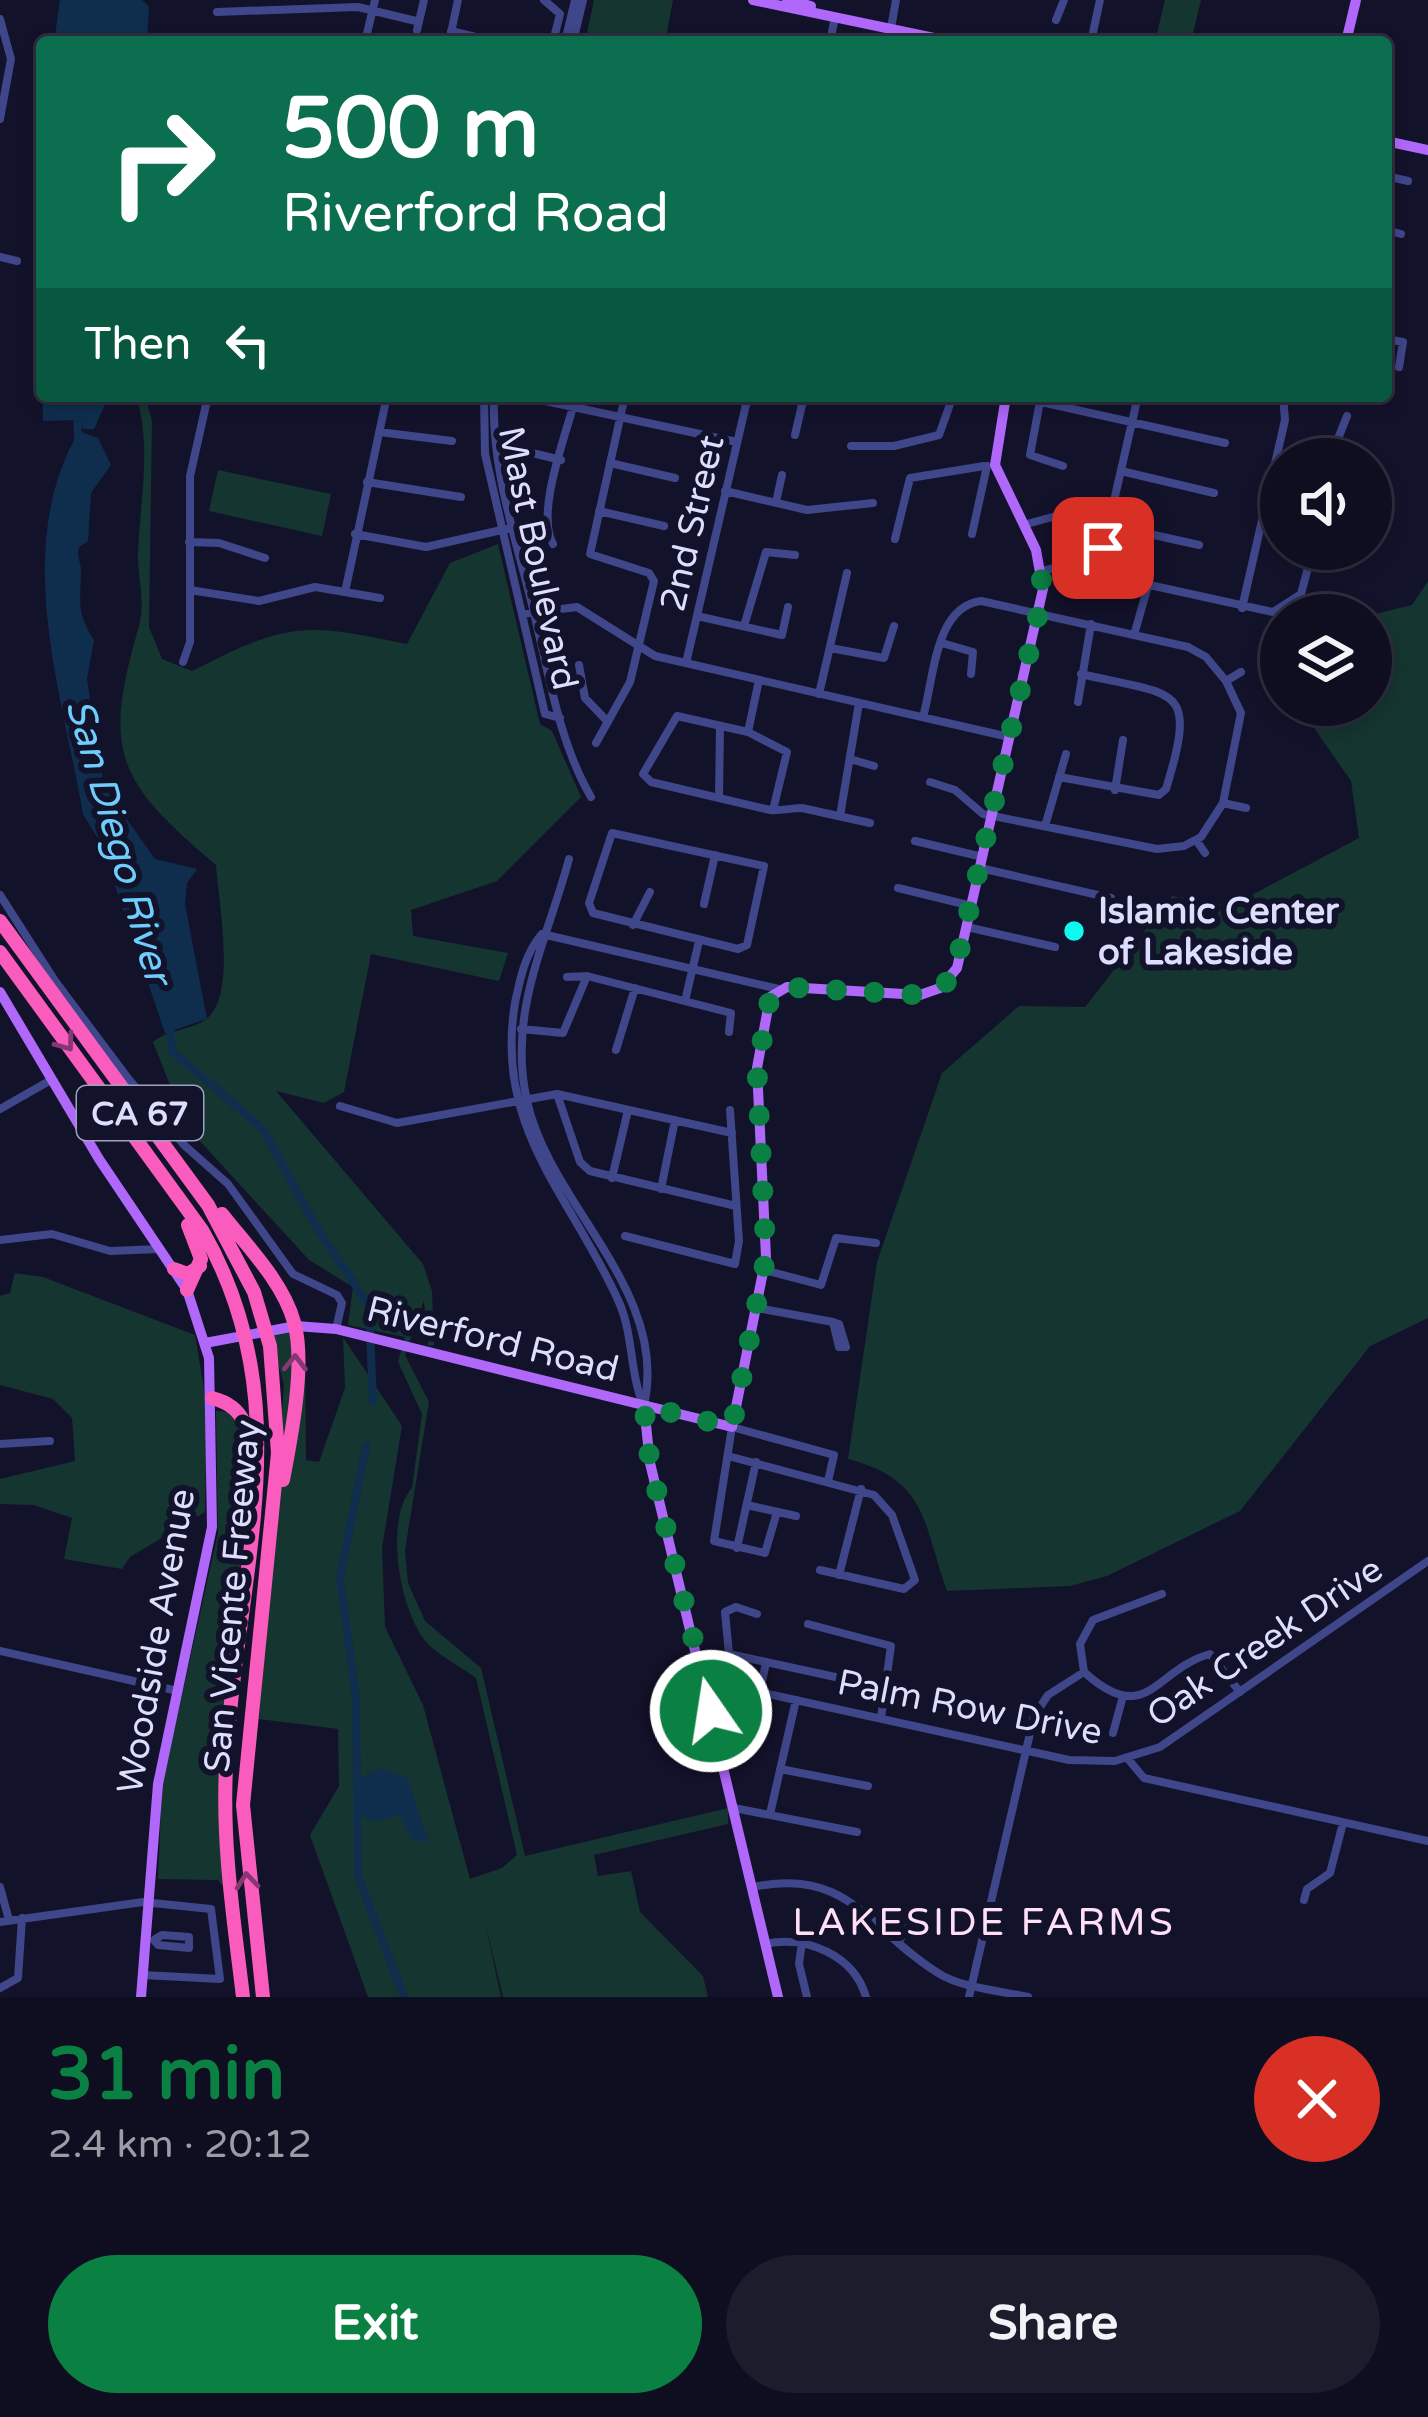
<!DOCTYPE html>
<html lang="en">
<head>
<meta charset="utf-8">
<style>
	body { margin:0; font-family:"Varela Round",sans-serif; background:#1c1c2d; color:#f1f3f6; height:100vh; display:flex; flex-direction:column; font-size:45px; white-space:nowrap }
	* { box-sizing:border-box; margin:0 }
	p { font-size:39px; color:#9b9ca5 }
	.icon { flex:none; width:66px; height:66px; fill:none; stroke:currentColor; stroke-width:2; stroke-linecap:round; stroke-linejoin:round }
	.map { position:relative; height:1997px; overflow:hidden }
	.details { display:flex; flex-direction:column; background:#0e0e20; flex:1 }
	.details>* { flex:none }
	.hud { position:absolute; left:36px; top:36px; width:1356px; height:366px; border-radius:12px; box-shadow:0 6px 18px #0003,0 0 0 3px #2e2e3e; background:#0b6e4f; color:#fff; overflow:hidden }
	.buttons { position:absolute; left:1260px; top:438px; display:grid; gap:24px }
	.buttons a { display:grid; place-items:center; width:132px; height:132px; border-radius:50%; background:#0e0e20; box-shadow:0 6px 18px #0003,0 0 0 3px #2e2e3e; font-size:60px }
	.pin { position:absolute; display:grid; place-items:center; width:102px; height:102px; color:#fff; margin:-51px; border-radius:24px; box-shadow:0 6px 18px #0006 }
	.me { position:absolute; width:132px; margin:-66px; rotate:347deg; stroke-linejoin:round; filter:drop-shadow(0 0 9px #0008) }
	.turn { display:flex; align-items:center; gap:42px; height:252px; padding:0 48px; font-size:54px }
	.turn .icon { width:156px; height:156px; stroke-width:2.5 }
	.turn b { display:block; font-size:84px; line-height:102px }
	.then { display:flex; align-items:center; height:114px; padding:0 48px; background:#0003; gap:24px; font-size:45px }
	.round { display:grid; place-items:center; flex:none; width:126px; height:126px; border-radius:63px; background:#1c1c2d }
	.headline { display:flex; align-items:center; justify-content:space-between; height:204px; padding:0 48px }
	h1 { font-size:72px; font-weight:700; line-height:90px; color:#0b8043 }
	.cta { display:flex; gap:24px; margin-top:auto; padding:24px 48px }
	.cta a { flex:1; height:138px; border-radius:72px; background:#0b8043; color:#fff; font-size:48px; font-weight:700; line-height:138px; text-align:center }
	.cta a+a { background:#1c1c2d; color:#f1f3f6 }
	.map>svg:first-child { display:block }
	.green { fill:#153530 }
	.water { fill:#0f2e4d }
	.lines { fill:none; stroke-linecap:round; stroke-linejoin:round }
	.river { stroke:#0f2e4d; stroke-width:8 }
	.minor { stroke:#3f4689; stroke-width:8 }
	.major { stroke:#b068fb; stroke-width:10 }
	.highway { stroke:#fa5cbd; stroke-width:14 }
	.oneway { stroke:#863774 }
	.route { stroke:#0b8043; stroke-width:21; stroke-dasharray:0 37.8 }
	.poi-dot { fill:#0ff8f0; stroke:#13122b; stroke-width:4.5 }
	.labels { text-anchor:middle; stroke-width:12; stroke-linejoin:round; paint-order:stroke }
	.shield { fill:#13122b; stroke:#a0a1bf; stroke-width:3 }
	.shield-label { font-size:33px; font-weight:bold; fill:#dddefe }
	.street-label { font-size:36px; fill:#dddefe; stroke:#13122b }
	.poi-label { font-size:36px; font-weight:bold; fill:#dddefe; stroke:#13122b; text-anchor:start }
	.water-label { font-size:39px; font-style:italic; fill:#6ecdfb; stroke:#13122b }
	.neighbourhood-label { font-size:39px; letter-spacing:3px; fill:#fedff7; stroke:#13122b }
</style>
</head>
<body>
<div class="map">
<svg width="1428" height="1997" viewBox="0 0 1428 1997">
	<rect width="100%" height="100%" fill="#13122b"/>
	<!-- green -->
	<path class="green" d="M594,0H673L665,42H585Z
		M1165,0H1201L1191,42H1155Z
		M136,396H145L152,421L149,627L162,659L192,671C288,622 303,622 407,644L450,563L498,544L540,724L552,731L581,797L497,881L411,910L413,936L508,953L499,981L371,954L344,1092L324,1103L276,1091L423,1264L432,1291L434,1345L428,1346L424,1300L405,1355L429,1402L405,1550L408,1583L425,1621L481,1668L525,1856L728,1808V1824L594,1855L598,1876L631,1871L640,1912L703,1976L708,1997H503L485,1922L501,1997H368L310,1835L339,1786L338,1729L259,1719L284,1385L270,1334L295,1329L305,1345L306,1460L319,1462L345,1388L343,1337L402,1426L382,1548L385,1627L423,1705L470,1879L502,1868L517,1855L476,1678C461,1667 443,1658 430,1646C400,1618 383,1520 412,1488L422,1414L398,1362L405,1337L348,1325L353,1287L309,1260L186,1126L153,1042C169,1029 189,1031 205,1020C238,998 218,900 216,865C117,781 102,753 139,626C146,600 137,578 138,552C140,502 152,445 136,396Z
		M218,470L331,494L322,536L209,511Z
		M1428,581V1318L1370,1346L1240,1511L1107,1576L1070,1586L947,1591C922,1521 928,1480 848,1459L877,1262L942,1073L1019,1006L1085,1007L1172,896L1233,905L1359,838L1351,781L1298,705H1371V615L1412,605Z
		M15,1273L43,1277L195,1335L207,1407L205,1512L130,1557L122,1569L64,1559L72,1518L34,1505L0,1504V1479L75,1461L72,1418L53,1399L0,1385V1296L10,1293Z
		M216,1411L231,1412C264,1461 227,1673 223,1742C221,1791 226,1841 227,1891L218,1880L158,1879L162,1785L218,1533Z"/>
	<!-- water -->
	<path class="water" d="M60,0H142L149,7L147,42H54Z
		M42,352V396H109L94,429H83L80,420L43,421Z
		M79,431L98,438L111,465L91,493L88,541L79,547C76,559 82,562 81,575C80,605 77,613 94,640L87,679L104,787L155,859L197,869L187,883L185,904L207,1019L165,1033L101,844L83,814C62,691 11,548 79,431Z
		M379,1768L407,1778L429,1841H412L399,1815L374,1822L358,1814L357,1780Z"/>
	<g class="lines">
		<!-- river -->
		<path class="river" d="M77,396L78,441
			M170,1026L172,1051L263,1129L315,1225L369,1306L373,1402
			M366,1446L340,1578L356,1697L358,1876L404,1997"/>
		<!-- minor -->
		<path class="minor" d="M544,0L560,14L553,42
			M217,12L358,7L416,21
			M0,19L11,59L0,119
			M1056,20L1064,0
			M891,28L896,0
			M417,30L424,0
			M451,31L488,40
			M365,42L375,0
			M449,42L458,0
			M565,42L575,0
			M573,42L583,0
			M830,42L835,17
			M1091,42L1100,0
			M1386,176L1408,181
			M1386,230L1401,234
			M0,257L17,261
			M1386,285L1388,286
			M1386,339L1403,342L1399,367
			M484,396L485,454L545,714L560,718
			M494,396C491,469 517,542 534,613C549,675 559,742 591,797
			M522,396L737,442
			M1014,396L1225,443
			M1041,396L1030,455L1063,466
			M1245,396L1284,400
			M379,432L452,441
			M795,435L804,396
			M851,446H894L939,435L953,396
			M528,452L561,460
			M1330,459L1347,416
			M610,463L675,478
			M1121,471L1214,493
			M367,482L461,497
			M725,491L807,510L873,503
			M776,502L782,475
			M599,511L664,526
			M1023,525L1056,516
			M1109,525L1199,545
			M355,534L426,547L506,529
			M972,534L987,466
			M895,539L910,478L984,466
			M189,542L219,543L265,558
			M553,544C535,511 567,433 576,396
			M1042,571L1063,566L1273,612L1301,594L1313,549
			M1097,575L1138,396
			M190,590L259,601L315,587L380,598
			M345,592L387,396
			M1242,608L1285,420L1283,396
			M522,614L577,607L655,656L1009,737
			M697,616L782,635L788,607
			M744,626L766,552L795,555
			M1134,635L1148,586
			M942,643L973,652L971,674
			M830,648L884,658L894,626
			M183,662L190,642V476L208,396
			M686,663L748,396
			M579,665L585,698L608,722
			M1226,681L1241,672
			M819,694L847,573
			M1078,702L1091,624
			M923,717C934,680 934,607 981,601L1188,647L1206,657L1226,681L1241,713L1223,803L1201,837L1184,846L1157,849L983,814L955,790L930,782
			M748,732L759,680
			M596,743L630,682L654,581L649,573L590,554L625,396
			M850,759L874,766
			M1059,777L1159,795L1166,789C1198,684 1177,696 1081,674
			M1115,790L1123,740
			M719,798L720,726
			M1223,803L1246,808
			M773,810L787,752L748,732L677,716L643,774L651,782L770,810C781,811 791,808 802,808L870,823
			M840,816L859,703
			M1045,826L1066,754
			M612,833L764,866L747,945L738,949L593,913L589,903Z
			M1196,840L1205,853
			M915,841L983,857
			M569,859C547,941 507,1013 527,1101C549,1204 670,1291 644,1405
			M980,868L1111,898
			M898,888L972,906
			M0,895L55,981L127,1077L184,1145L228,1184L293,1274L337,1295L342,1303L336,1329
			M704,904L715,855
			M633,925L650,892
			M967,927L1055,947
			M542,934L779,989
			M541,935C525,954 520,979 515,1003C494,1129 571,1196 618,1300C634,1334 629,1373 644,1406
			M567,977L587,976L731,1013L729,1032
			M685,1001L699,941
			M521,1029L563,1033L587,976
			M616,1050L635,988
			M557,1094L580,1162L590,1171L736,1206
			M340,1106L397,1123L557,1094L732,1133
			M0,1109L51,1080
			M612,1178L628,1110
			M661,1189L675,1120
			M625,1236L735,1264L739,1241L730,1110
			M0,1240L52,1234L110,1251L160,1249
			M764,1270L821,1285L836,1238L876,1243
			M757,1308L833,1322L839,1324L846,1347H839L833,1322
			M0,1444L50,1441
			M728,1456L874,1495L892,1515L915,1580L904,1589L820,1570
			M747,1505L796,1516
			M777,1512L765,1553L714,1541L732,1427L834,1455L828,1481
			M737,1548L756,1462
			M839,1575L861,1489
			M1162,1594L1093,1620L1080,1644L1084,1672C1147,1729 1155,1669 1210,1654L1240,1692
			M757,1614L736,1607L725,1612L729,1654L886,1688
			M808,1624L891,1646L881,1718
			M0,1651L178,1691
			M704,1680L1069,1760L1115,1761L1160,1747L1428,1561
			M760,1692L766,1662
			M1113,1733L1123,1696
			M1128,1759L1144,1778L1428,1841
			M780,1769L868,1786
			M734,1808L857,1832
			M770,1814L796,1700
			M0,1887L9,1920
			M753,1887C850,1867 868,1930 938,1973C961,1988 1001,1991 1028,1997
			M1304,1900L1307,1889L1330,1873L1343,1823
			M0,1922L143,1902L211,1909L220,1979L143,1975
			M162,1935L189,1937V1948L158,1945L154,1940Z
			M899,1941L919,1911
			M802,1942L799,1964L807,1997
			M765,1944C806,1935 854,1955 866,1997
			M0,1988L18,1978L22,1918
			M969,1997L1034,1716L1048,1695L1084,1672"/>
		<!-- major -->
		<path class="major" d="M753,0L953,42
			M787,0L811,6
			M1346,42L1356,0
			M1386,141L1428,150
			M0,992L99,1159L187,1290L209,1358L212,1527L158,1784L141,1997
			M205,1343L296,1326L336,1329L732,1427L766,1257L757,1068L770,997L787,987L920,995L940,988L957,968L1043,589L1036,550L995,465L1006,396
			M644,1406L650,1463L778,1997"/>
		<!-- highway -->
		<path class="highway" d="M0,921L208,1205L254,1292L270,1346L278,1453L243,1805L263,1997
			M0,952L202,1230C305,1408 234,1578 226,1768C222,1845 234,1921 243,1997
			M222,1214C247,1246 283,1282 294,1322C306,1363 291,1438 283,1480
			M174,1269L188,1274L200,1266
			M187,1290L201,1259L188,1225
			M212,1398C251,1408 248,1436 250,1472"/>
	</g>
	<!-- one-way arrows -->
	<defs><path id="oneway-chevron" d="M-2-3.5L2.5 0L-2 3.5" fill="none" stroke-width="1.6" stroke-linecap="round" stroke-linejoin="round" transform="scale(3)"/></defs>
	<g class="oneway">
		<use href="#oneway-chevron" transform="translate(66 1043) rotate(54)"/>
		<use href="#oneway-chevron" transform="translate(295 1363) rotate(-89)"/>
		<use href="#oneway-chevron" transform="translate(247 1881) rotate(-96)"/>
	</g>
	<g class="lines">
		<!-- route -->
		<path class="route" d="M711,1711L650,1463L644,1406L732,1427L766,1257L757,1069L770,997L787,987L920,995L940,988L954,975L1040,606L1042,571L1063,566L1097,574L1103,548"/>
	</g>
	<!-- markers -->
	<circle class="poi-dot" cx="1074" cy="931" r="12"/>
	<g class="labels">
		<!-- shield labels -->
		<rect class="shield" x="77" y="1086" width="126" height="54" rx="9"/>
		<g class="shield-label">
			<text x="140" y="1125">CA 67</text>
		</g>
		<!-- street labels -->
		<g class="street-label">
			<text transform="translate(691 523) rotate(-77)" y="13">2nd Street</text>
			<text transform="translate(539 558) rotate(78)" y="13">Mast Boulevard</text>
			<text transform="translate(493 1338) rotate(14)" y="13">Riverford Road</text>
			<text transform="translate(231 1596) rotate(-85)" y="13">San Vicente Freeway</text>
			<text transform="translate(155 1641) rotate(-80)" y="13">Woodside Avenue</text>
			<text transform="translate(1264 1641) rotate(-34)" y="13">Oak Creek Drive</text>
			<text transform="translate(970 1706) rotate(11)" y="13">Palm Row Drive</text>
		</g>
		<!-- poi labels -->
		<g class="poi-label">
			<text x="1098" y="923">Islamic Center<tspan x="1098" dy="41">of Lakeside</tspan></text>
		</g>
		<!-- water labels -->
		<g class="water-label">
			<text transform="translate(120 841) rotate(74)" y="14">San Diego River</text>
		</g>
		<!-- neighbourhood labels -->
		<g class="neighbourhood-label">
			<text x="984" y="1935">LAKESIDE FARMS</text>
		</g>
	</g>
</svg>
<div class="buttons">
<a><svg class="icon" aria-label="sound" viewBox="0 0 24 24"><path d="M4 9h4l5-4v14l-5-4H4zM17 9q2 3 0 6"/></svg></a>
<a><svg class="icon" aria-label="layers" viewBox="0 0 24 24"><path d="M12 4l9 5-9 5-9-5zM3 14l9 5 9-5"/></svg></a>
</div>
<div class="pin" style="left:1103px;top:548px;background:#d93025"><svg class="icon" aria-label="arrive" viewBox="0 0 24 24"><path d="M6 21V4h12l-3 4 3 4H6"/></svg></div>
<svg class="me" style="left:711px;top:1711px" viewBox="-20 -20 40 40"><circle r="17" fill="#0b8043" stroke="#fff" stroke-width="3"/><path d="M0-11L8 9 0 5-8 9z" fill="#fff"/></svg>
<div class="hud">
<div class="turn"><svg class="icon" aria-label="right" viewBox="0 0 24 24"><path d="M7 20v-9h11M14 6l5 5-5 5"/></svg><div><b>500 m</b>Riverford Road</div></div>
<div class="then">Then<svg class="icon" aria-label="left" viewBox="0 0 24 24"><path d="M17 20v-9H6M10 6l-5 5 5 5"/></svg></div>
</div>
</div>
<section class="details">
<div class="headline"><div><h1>31 min</h1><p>2.4 km · 20:12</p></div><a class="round" style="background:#d93025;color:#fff"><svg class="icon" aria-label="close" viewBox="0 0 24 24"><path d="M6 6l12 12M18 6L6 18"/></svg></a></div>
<div class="cta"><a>Exit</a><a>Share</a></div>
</section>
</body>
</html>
